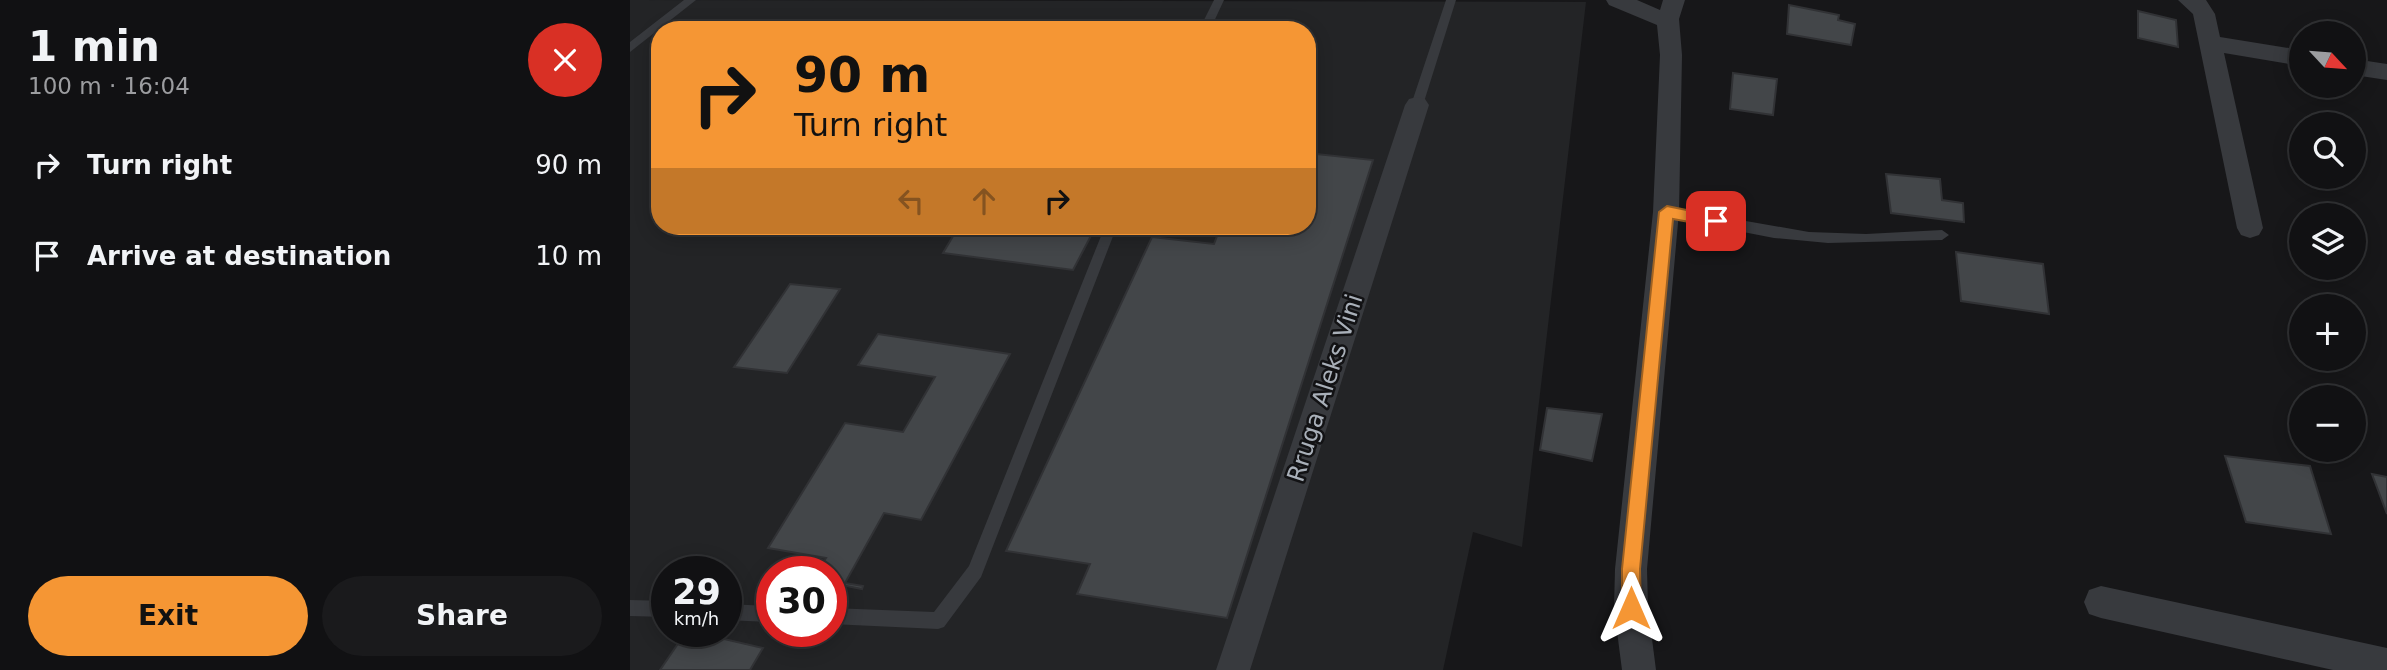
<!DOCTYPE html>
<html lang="en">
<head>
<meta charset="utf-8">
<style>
	body { margin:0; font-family:"DejaVu Sans",sans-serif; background:#1a1a1c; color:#f1f3f6; height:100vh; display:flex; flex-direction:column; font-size:26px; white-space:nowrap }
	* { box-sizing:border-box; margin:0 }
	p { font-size:23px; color:#9c9da0 }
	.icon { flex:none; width:38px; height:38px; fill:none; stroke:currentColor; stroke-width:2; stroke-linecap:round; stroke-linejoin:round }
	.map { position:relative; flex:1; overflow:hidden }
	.drawer { display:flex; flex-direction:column; background:#111113; width:630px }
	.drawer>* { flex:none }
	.banner { position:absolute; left:21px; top:21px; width:665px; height:214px; border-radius:28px; box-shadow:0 4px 18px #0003,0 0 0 2px #303133; background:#f59634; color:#111; overflow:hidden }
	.needle { width:46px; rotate:116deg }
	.tools { position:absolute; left:1659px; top:21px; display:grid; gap:14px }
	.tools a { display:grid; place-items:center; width:77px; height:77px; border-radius:50%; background:#111113; box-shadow:0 4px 18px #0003,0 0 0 2px #303133; font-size:35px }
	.speed { position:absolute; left:21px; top:556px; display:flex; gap:14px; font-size:35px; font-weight:700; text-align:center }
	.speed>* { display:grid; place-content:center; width:91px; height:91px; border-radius:50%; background:#111113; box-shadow:0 4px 18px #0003,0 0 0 2px #303133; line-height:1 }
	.speed small { font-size:18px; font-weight:400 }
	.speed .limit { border:10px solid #d22; background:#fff; color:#111 }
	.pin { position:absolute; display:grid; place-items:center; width:60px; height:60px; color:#fff; margin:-30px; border-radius:14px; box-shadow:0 4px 10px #0006 }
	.me { position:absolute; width:77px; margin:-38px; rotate:0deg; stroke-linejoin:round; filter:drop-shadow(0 0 5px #0008) }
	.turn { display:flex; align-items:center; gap:24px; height:147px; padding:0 28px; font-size:32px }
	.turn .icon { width:91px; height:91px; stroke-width:2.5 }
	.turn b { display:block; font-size:49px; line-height:60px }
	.lanes { display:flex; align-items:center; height:66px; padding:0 28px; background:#0003; justify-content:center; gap:35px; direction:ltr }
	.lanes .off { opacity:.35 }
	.round { display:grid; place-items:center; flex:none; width:74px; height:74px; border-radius:37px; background:#1a1a1c }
	.head { display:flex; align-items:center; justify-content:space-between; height:119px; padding:0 28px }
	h1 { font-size:42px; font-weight:700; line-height:52px }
	.primary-button { display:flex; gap:14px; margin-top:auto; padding:14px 28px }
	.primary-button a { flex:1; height:80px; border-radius:42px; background:#f59634; color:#111; font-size:28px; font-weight:700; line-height:80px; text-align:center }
	.primary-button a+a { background:#1a1a1c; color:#f1f3f6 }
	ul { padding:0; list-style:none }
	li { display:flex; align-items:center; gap:21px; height:91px; padding:0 28px }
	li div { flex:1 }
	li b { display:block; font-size:26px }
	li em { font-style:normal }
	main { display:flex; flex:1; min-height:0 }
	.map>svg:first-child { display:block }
	.built { fill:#232426; fill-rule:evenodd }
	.building { fill:#434649; stroke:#313235; stroke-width:2 }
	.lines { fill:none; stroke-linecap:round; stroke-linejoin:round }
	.service { fill:#383a3e; fill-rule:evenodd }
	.minor { fill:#383a3e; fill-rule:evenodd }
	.route { fill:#f59634; stroke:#9f6222; stroke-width:2 }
	.labels { text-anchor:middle; stroke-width:5; stroke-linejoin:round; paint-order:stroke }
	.street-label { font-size:24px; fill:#a9b0b9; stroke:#121214 }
</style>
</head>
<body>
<main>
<section class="drawer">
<div class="head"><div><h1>1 min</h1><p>100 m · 16:04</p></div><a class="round" style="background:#d93025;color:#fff"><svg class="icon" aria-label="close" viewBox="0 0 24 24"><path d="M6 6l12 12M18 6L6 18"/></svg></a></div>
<ul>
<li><svg class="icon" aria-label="right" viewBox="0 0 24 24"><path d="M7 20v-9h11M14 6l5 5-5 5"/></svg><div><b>Turn right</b></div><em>90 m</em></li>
<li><svg class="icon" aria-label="arrive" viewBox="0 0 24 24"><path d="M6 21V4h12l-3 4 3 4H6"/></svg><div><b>Arrive at destination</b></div><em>10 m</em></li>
</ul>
<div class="primary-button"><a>Exit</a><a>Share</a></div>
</section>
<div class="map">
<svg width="1757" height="670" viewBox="0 0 1757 670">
	<rect width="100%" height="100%" fill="#171719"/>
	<!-- built -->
	<path class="built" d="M0,0L956,2L892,547L843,532L813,670H0ZM30,30H677V226H30ZM37,572H96V632H37ZM142,572H201V632H142Z"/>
	<!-- building -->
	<path class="building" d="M1159,5L1209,15L1208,20L1225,24L1221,45L1157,34Z
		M1508,11L1546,20L1548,47L1508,38Z
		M1103,73L1147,79L1143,115L1100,109Z
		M677,153L743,160L597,618L447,594L460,564L376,551L522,237L584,244L590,228L577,226H677Z
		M1256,174L1310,179L1312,200L1333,203L1334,222L1261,213Z
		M329,226H428L464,230L443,270L313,253Z
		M1326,252L1413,264L1419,314L1331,301Z
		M160,284L210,289L157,373L104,367Z
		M248,334L380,354L291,520L254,513L215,583L233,586L232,589L201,583V572H187L196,558L138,548L215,423L273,432L305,377L228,365Z
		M917,408L972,414L962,461L910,450Z
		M1595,456L1680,466L1701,534L1616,522Z
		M1742,474L1757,477V514Z
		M56,632H64L133,648L120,670H30Z"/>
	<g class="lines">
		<!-- service -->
		<path class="service" d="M54,0H66L0,52V42Z
			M584,0H594L580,30H569Z
			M816,0H826L793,105L787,109L781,105Z
			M1036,207L1179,232L1236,234L1312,230L1319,235L1312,240L1198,243L1144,238L1036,217L1030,212Z
			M475,226H487L351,577L314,627L308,629L201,624V608L304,612L339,566Z
			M0,600L37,601V617L0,616Z
			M96,604L142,606V622L96,620Z"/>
		<!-- minor -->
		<path class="minor" d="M976,0H1007L1030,10L1033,0H1055L1049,19L1052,55L1049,212L1017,569L1018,608L1026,670H992L984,608L985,569L1023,212L1030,55L1027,25L979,5Z
			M1548,0H1576L1585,14L1590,37L1671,50V66L1594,53L1633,228L1629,235L1620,238L1611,235L1607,228L1563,14Z
			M1724,59L1757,64V80L1724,75Z
			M787,97L795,99L799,105L620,670H586L775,105L779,99Z
			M1471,586L1757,648V670H1703L1471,618L1459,614L1454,602L1459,590Z"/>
	</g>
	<!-- route -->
	<path class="route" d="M1037,206L1086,216L1094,221L1086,227L1043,219L1010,569L1011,608L1008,615L1001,618L994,615L992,608V569L1029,212Z"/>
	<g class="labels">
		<!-- street labels -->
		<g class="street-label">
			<text transform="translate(695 388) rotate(-72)" y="8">Rruga Aleks Vini</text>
		</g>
	</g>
</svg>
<div class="tools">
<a><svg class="needle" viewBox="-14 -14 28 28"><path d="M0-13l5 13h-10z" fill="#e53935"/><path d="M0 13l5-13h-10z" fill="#9c9da0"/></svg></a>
<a><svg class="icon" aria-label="search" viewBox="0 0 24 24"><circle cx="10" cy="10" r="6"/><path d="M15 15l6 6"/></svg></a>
<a><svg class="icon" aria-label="layers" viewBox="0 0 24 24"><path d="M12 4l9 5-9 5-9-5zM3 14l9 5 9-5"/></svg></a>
<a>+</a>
<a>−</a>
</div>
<div class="speed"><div>29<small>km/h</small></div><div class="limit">30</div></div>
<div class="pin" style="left:1086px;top:221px;background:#d93025"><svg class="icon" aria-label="arrive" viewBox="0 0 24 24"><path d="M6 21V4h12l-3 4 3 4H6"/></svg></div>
<svg class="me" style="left:1001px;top:608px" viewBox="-20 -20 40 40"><path d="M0-17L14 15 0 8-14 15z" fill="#f59634" stroke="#fff" stroke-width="4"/></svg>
<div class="banner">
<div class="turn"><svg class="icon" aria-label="right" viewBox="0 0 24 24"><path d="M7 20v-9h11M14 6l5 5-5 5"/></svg><div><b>90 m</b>Turn right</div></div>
<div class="lanes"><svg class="icon off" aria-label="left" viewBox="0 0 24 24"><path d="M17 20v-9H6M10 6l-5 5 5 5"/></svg><svg class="icon off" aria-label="ahead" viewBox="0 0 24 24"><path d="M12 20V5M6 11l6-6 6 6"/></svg><svg class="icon" aria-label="right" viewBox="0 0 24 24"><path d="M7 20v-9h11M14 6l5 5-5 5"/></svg></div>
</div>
</div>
</main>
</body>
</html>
